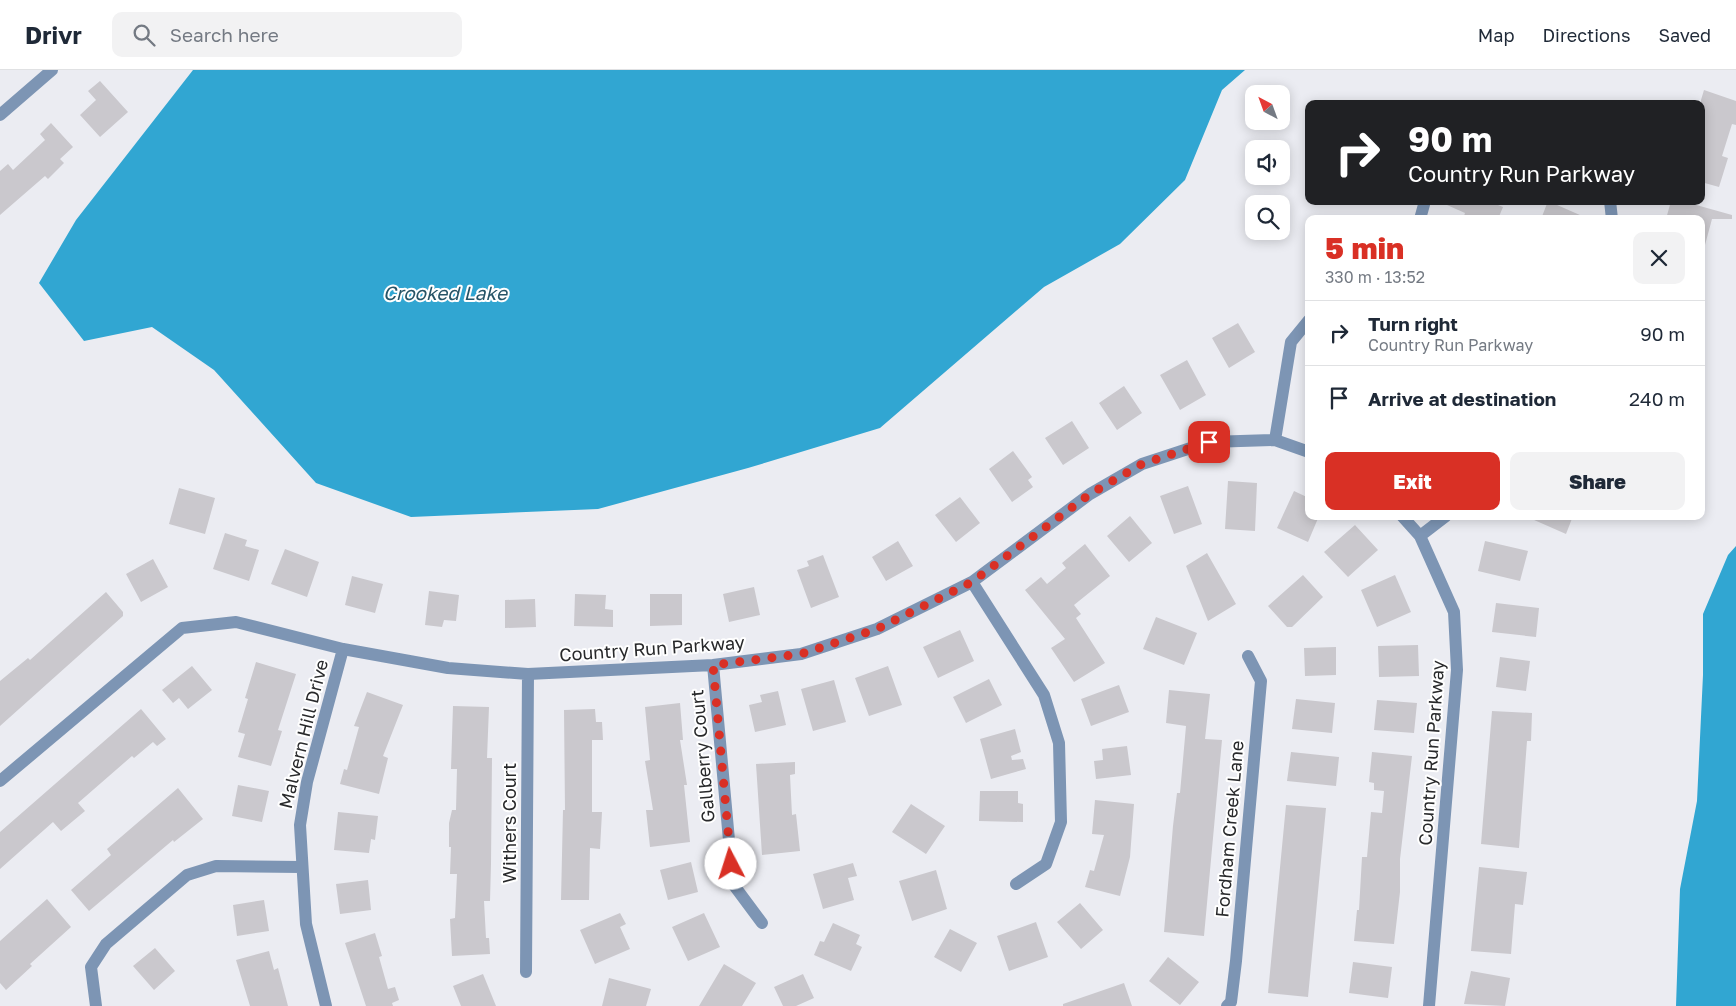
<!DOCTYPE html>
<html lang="en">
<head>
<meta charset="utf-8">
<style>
	body { margin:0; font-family:"Golos Text",sans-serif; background:#f2f2f3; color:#1f2937; height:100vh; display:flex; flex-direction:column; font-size:19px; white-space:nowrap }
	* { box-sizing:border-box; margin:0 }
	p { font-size:16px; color:#747a83 }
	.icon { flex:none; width:28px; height:28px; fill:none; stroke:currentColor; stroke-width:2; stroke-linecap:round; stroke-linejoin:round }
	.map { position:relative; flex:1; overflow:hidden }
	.panel { position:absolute; left:1305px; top:145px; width:400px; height:305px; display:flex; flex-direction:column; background:#fff; border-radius:10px; box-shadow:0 2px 12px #0003 }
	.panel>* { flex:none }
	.banner { position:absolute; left:1305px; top:30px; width:400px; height:105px; border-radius:10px; box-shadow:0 2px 12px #0003; background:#202124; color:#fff; overflow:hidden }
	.needle { width:32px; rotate:319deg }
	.tools { position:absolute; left:1245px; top:15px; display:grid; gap:10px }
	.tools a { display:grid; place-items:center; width:45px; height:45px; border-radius:10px; background:#fff; box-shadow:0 2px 12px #0003; font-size:25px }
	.pin { position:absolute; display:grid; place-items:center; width:42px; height:42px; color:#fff; margin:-21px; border-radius:10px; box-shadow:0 2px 8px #0006 }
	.me { position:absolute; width:55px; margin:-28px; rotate:355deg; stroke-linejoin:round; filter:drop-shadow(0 0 4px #0008) }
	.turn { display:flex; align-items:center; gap:18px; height:105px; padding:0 20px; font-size:22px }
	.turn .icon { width:65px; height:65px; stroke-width:2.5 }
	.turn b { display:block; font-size:35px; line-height:42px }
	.round { display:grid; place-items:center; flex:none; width:52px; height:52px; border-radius:10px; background:#f2f2f3 }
	.overview { display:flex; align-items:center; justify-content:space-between; height:85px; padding:0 20px }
	h1 { font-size:30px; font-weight:800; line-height:38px; color:#d93025 }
	.cta { display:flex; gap:10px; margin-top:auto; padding:10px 20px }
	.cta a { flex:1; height:58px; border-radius:10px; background:#d93025; color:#fff; font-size:20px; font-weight:800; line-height:58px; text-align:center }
	.cta a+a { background:#f2f2f3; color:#1f2937 }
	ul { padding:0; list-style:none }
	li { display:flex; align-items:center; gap:15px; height:65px; padding:0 20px; border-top:1px solid #e0e1e3 }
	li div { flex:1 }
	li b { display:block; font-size:19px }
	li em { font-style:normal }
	header { display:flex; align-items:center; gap:30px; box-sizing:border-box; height:70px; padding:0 25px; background:#fff; border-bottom:1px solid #e0e1e3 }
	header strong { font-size:24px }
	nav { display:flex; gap:28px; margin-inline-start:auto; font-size:18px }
	.search { width:350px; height:45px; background:#f2f2f3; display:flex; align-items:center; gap:12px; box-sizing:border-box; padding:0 18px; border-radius:10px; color:#747a83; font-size:19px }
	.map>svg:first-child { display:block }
	.water { fill:#31a6d2 }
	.building { fill:#cac8cd }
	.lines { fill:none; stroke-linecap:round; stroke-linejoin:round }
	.minor { stroke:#7d95b4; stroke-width:12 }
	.route { stroke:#d93025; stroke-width:9; stroke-dasharray:0 16.2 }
	.labels { text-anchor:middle; stroke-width:4; stroke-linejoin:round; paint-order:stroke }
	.street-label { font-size:18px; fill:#28292b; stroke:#fff }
	.water-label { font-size:19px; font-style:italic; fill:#265467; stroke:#fff }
</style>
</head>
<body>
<header>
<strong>Drivr</strong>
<div class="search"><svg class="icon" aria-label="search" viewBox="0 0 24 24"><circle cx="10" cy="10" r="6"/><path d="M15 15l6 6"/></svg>Search here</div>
<nav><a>Map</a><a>Directions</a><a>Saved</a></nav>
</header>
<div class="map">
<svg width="1736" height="936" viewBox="0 0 1736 936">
	<rect width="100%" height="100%" fill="#ebecf2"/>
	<!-- water -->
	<path class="water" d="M193,0H1245L1222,20L1185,110L1120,174L1044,217L880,358L748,398L598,439L411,447L316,413L214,300L152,257L84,271L39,213L76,150Z
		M1736,476V936H1676L1680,819L1697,731L1703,605V544L1728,485Z"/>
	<!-- building -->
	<path class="building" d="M100,11L128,42L100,67L80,45L96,30L88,21Z
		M1704,20L1736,31V55L1732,54L1722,86L1728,88L1719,117L1701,112V30Z
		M51,53L73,77L60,89L64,93L48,109L45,106L0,145V101L8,94L13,100L45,70L40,64Z
		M1438,131H1488L1503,137L1498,149H1463L1465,143Z
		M1548,131L1589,149H1541Z
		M1671,131H1682L1732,145V149H1712L1705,175L1701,174V149H1666Z
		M1238,253L1255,282L1229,298L1212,268Z
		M1187,290L1206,325L1180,340L1160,305Z
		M1124,316L1142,343L1117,360L1099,333Z
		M1072,351L1089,378L1063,395L1045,368Z
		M1013,381L1032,407L1028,410L1033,417L1012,432L989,399Z
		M1228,411L1257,413L1255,461L1225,459Z
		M1188,416L1202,454L1174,464L1160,426Z
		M179,418L215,428L205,464L169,454Z
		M1294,421L1309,428V446H1319L1308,472L1277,458Z
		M960,427L980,453L956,472L935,445Z
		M1130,446L1152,473L1129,492L1107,466Z
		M1525,446H1573L1566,464Z
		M1355,455L1378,480L1348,507L1324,482Z
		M225,463L247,470L245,476L259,480L249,511L213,499Z
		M898,471L913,496L886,511L872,487Z
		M1485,471L1528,481L1520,511L1478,501Z
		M1085,474L1110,506L1074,535L1081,544L1076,548L1105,593L1074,612L1051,578L1065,569L1025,520L1041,507L1047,514L1066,498L1062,493Z
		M285,479L319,492L307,527L271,514Z
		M1207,483L1236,534L1208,551L1186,496Z
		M823,485L839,527L811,538L797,500L809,496L807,491Z
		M153,489L168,517L141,532L126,504Z
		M1303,505L1323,527L1292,557H1287L1268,536Z
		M1395,505L1411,542L1377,557L1361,520Z
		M352,506L383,514L375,543L345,535Z
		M754,517L760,545L729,552L723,524Z
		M429,521L459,525L456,551L444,550L442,557L425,555Z
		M106,522L123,542V546L0,656V611L28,588L30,590Z
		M575,524L606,525L605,539L613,540V557L574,556Z
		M650,524H682V555L650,556Z
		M535,529L536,557L505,558V530Z
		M1496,533L1539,538L1536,567L1492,562Z
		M1156,547L1197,563L1184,595L1143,579Z
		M960,560L974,591L938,608L923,577Z
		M1418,575L1419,606L1379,607L1378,576Z
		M1336,577V605L1305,606L1304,578Z
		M1500,587L1530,591L1526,621L1496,617Z
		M256,592L296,604L278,660L282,661L271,696L238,687L245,664L238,662L248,629L245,628Z
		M192,596L212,620L188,639L179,628L173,633L162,620Z
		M888,596L902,635L869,646L855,608Z
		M989,609L1002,635L966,653L953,627Z
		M834,610L846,652L813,661L801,619Z
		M1119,615L1129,642L1091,656L1081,629Z
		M1169,620L1210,624L1205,669L1222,670L1204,866L1164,862L1173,756L1177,723H1180L1186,656L1166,653Z
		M778,621L786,655L755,662L749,635L762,632L760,625Z
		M367,622L403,635L383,686L388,688L379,724L340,714L344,699L347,700L359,657L354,656Z
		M1296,629L1335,633L1332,663L1292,659Z
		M1377,630L1417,633L1414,663L1374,660Z
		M680,633L683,670H680L687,715H684L690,772L650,777L646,740H653L645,691L650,690L645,637Z
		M453,636L489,637L487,688H492L491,794L490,831H484L486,868H489L490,884L452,886L450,849L455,848L457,804H450L451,777H449V753L452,740H456L457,699H451Z
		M141,639L166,669L157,676L153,672L134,688L132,686L78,733L85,741L61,761L53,752L0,799V762Z
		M595,639L596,652H602L603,670H592V742H602L600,779L590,778L589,830H561L563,740H565L564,640Z
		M1492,641L1532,643L1531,671H1527L1519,778L1481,774Z
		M1015,659L1021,682L1011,686L1012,690L1023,689L1026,699L991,709L980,669Z
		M1127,676L1131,705L1096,709L1094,691L1103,690L1102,679Z
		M1291,682L1339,687L1336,716L1287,711Z
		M1372,682L1412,686L1400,789V822L1394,874L1354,871L1357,840H1359L1362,787H1367L1371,742L1382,743L1384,721L1374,720V713L1369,712Z
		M795,692V704L790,705L792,745L796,744L800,781L762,785L756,694Z
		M238,715L269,721L262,752L232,746Z
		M178,718L203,749L174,772L173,770L89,841L71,820L111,785L107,779Z
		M980,721H1018V733L1023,734V752L979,751Z
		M1095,730L1134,734L1130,787L1120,826L1085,817L1090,800L1094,801L1104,765L1092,764Z
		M911,734L945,756L926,784L892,762Z
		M1286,735L1326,738L1308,927L1268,923Z
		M338,742L378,746L375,770L371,769L369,783L334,780Z
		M691,792L698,822L668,830L660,800Z
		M853,793L857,806L848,808L854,830L823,839L813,804Z
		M1479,797L1527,802L1523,835L1515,834L1511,884L1471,881Z
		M936,800L947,839L912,851L899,811Z
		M368,810L371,840L340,844L336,814Z
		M47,829L71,857L30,894L32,896L6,920L0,913V871Z
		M264,830L269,861L237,866L233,835Z
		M1080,833L1103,860L1081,879L1057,852Z
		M620,843L626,854L620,857L630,879L595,894L580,860Z
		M704,843L720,877L688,891L672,857Z
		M1036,852L1048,887L1009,901L997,866Z
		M833,853L860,865L856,874L862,877L851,901L814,885L820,871L824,872Z
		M950,859L977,873L961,902L934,887Z
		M375,863L382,886L379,887L388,919L395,917L399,930L392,933L393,936H366L345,873Z
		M155,878L175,901L154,920L133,896Z
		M269,881L274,900L278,898L288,936H250L236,890Z
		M1168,887L1199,912L1180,935L1149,911Z
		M1353,892L1392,897L1388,928L1349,923Z
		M724,894L756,913L742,936H699Z
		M1471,901L1510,908L1505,936L1464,934Z
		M483,904L496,936H461L453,916Z
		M803,904L814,928L796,936H783L774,917Z
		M609,908L651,919L646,936H602Z
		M1124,913L1132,936H1063V934Z"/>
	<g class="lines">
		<!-- minor -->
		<path class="minor" d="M0,45L52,0
			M1610,131L1612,149
			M1420,149L1425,131
			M1275,370L1291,272L1309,250
			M1402,446L1420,466L1454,542L1457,600L1429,936
			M1420,466L1446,446
			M972,512L1044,625L1059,673L1061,752L1046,794L1016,814
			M713,595L733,814L762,853
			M0,711L182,558L236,552L343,579L448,598L528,604L713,595L801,584L877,559L972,512L1090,424L1142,394L1209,372L1275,370L1309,382
			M526,902L528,604
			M96,936L91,897L106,874L187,805L216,796L301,797
			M326,936L306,854L300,755L307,712L343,579
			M1227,936L1231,932L1236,891L1261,611L1248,586"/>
	</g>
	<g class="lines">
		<!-- route -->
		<path class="route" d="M731,794L713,595L801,584L877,559L972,512L1090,424L1142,394L1209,372"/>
	</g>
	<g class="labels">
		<!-- street labels -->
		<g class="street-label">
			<text transform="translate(652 579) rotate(-4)" y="6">Country Run Parkway</text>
			<text transform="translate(304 664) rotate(-76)" y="6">Malvern Hill Drive</text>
			<text transform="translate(1432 683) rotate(-86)" y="6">Country Run Parkway</text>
			<text transform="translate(703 686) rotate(-95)" y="6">Gallberry Court</text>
			<text transform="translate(510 753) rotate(-90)" y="6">Withers Court</text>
			<text transform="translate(1230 759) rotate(-85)" y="6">Fordham Creek Lane</text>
		</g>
		<!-- water labels -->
		<g class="water-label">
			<text x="445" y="230">Crooked Lake</text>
		</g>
	</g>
</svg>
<div class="tools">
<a><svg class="needle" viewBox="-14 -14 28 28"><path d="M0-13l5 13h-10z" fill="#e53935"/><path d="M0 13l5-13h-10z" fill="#747a83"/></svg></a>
<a><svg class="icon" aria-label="sound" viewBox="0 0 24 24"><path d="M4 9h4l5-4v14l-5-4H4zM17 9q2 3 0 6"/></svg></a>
<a><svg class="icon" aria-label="search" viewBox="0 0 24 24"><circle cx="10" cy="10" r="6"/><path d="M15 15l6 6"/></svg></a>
</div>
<div class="pin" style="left:1209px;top:372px;background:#d93025"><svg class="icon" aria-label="arrive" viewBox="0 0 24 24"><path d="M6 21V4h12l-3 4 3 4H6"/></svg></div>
<svg class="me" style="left:731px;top:794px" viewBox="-20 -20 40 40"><circle r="19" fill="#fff"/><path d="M0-13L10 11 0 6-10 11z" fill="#d93025"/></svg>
<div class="banner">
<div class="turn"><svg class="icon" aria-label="right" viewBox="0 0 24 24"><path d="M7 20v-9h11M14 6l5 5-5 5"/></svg><div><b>90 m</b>Country Run Parkway</div></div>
</div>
<section class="panel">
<div class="overview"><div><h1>5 min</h1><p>330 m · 13:52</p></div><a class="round"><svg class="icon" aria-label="close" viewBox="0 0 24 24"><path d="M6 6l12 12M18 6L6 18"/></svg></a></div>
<ul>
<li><svg class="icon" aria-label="right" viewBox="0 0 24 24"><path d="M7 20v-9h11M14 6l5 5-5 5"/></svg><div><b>Turn right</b><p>Country Run Parkway</p></div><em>90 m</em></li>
<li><svg class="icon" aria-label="arrive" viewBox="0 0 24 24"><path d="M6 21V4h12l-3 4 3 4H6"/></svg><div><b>Arrive at destination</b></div><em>240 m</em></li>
</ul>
<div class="cta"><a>Exit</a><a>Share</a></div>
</section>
</div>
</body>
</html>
